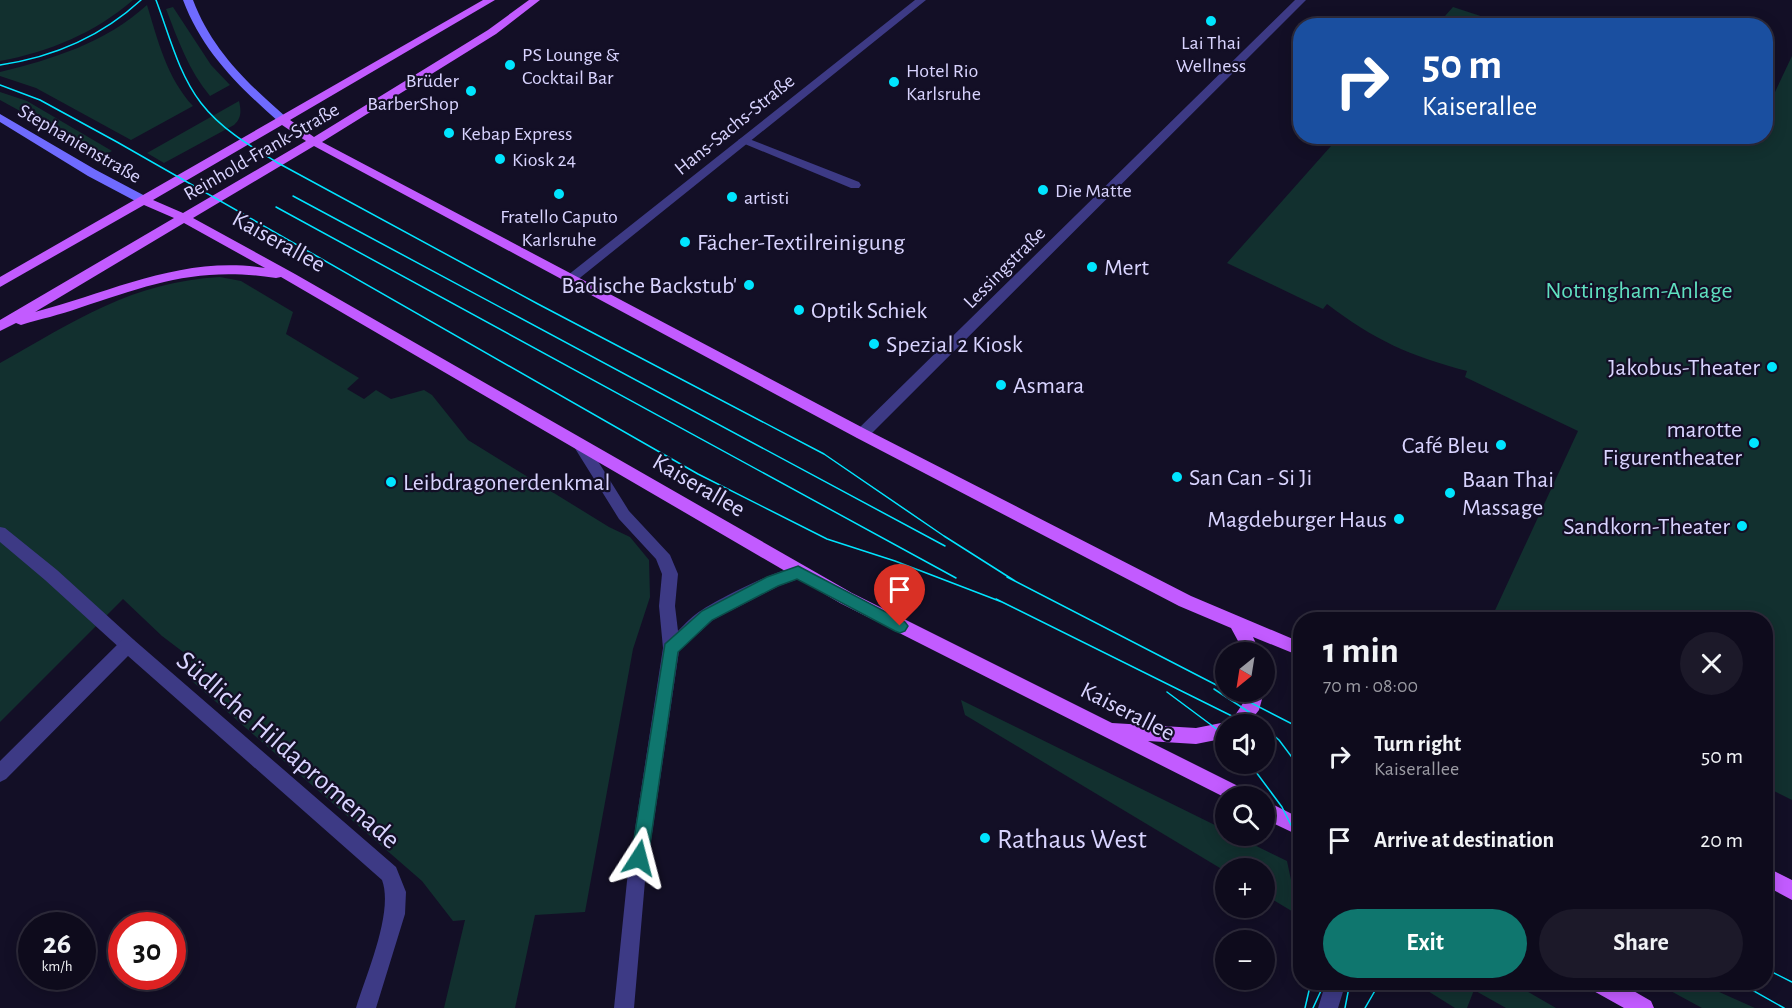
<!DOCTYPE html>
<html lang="en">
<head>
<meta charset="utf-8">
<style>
	body { margin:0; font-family:"Alegreya Sans",sans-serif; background:#1c1929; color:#f1f3f6; height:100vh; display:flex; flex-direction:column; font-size:22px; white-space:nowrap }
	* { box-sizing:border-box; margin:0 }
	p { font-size:20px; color:#9b9ba3 }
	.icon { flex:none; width:33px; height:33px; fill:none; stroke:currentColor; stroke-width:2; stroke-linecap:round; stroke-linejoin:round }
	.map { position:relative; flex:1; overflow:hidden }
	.panel { position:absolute; left:1293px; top:612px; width:480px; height:378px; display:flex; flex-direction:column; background:#0e0b1c; border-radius:24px; box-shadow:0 3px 15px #0003,0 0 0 2px #2e2b3b }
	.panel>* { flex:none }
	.guide { position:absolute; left:1293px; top:18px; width:480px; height:126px; border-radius:24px; box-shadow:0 3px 15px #0003,0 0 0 2px #2e2b3b; background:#1a4fa0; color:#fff; overflow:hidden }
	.needle { width:39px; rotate:210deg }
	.buttons { position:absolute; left:1215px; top:642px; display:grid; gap:12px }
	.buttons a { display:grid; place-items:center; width:60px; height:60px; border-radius:50%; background:#0e0b1c; box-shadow:0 3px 15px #0003,0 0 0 2px #2e2b3b; font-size:30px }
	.speed { position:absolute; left:18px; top:912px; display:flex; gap:12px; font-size:30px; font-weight:700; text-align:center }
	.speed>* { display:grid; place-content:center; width:78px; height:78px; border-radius:50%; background:#0e0b1c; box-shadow:0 3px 15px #0003,0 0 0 2px #2e2b3b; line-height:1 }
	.speed small { font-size:15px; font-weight:400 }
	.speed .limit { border:9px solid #d22; background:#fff; color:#111 }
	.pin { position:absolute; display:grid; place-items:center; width:51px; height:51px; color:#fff; margin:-62px -26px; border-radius:50% 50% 50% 0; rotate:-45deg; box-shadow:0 0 6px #0007 }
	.pin .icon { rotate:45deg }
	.me { position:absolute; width:66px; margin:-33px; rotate:9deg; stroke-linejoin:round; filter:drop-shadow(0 0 4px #0008) }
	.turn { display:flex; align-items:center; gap:21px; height:126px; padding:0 30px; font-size:27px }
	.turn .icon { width:78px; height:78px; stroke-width:2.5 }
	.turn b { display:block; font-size:42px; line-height:51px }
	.round { display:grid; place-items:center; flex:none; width:63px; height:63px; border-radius:32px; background:#1c1929 }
	.headline { display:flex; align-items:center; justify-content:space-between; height:102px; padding:0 30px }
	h1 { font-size:36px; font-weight:700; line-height:45px }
	.primary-button { display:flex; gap:12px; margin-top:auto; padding:12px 30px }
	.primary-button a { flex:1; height:69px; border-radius:36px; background:#0f766e; color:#fff; font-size:24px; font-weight:700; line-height:69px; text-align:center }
	.primary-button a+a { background:#1c1929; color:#f1f3f6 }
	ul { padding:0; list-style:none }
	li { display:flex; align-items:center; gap:18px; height:84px; padding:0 30px }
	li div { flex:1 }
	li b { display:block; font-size:22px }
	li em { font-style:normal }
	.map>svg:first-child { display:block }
	.green { fill:#12302f }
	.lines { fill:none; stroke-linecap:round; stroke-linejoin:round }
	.lane { fill:#3d3a85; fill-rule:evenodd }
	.street { fill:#3d3a85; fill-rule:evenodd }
	.secondary { fill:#6f6bff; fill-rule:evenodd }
	.primary { fill:#c25bff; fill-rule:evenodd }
	.tram { stroke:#00e5ff; stroke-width:1.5 }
	.route { fill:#0f766e; stroke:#0a4d48; stroke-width:1.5 }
	.poi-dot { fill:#00e5ff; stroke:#130f26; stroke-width:2 }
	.labels { text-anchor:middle; stroke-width:4.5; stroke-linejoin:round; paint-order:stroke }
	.far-poi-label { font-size:20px; fill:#d9d4ff; stroke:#130f26; text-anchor:start }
	.far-street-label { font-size:20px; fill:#d9d4ff; stroke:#130f26 }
	.street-label { font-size:24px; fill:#d9d4ff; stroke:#130f26 }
	.poi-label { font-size:24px; fill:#d9d4ff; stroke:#130f26; text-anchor:start }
	.park-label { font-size:24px; fill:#5fe0c0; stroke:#130f26 }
	.near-street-label { font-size:28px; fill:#d9d4ff; stroke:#130f26 }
	.near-poi-label { font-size:28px; fill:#d9d4ff; stroke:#130f26; text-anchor:start }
</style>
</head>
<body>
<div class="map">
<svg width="1792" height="1008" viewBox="0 0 1792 1008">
	<rect width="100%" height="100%" fill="#130f26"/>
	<!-- green -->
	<path class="green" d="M0,0H133C95,33 49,52 0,61Z
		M147,5C158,41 167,78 193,106L131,140L36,88L0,76V72C53,59 105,43 147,5Z
		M173,7L211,65L230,85L210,96C189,71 178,40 166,9Z
		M1453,7L1508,25H1437Z
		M1792,56V800L1766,787V620L1491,619L1578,431L1465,377L1467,371C1410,356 1374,340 1327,304L1323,309L1227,263L1339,137L1766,136V111Z
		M0,92L27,101L112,151L102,156L0,100Z
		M239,101C241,110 242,118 234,125L164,163L147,153Z
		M220,277L241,281L293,312L286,334L359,378L347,389L364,399L376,390L391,399L424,390L432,395L468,440L609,527L630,537L649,560L650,597L633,649L585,912L535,915L515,1008H444L465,920L453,921L422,881L192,681L191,658L162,636L123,599L0,722V363C75,321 131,282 220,277Z
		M961,700L1225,830L1226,836H1236L1287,861L1294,894L1295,913L1265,895L1264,868H1226L1225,871L965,715Z
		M1415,983H1513L1556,1008H1506L1474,990L1467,1008H1455Z
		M1656,983H1699L1755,1008H1702Z"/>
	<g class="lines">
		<!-- lane -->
		<path class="lane" d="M744,137L859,182L861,185L859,188H851L740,142L738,140Z
			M0,527L5,528L57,570L134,640L136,645L134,650L128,652L122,650L45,580L0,542Z
			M1326,982H1346L1338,1008H1318Z"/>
		<!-- street -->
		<path class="street" d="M915,0H926L576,281H568L566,278L568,275Z
			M1295,0H1306L867,438H857L855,434L857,430Z
			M581,440L586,442L629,511L670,555L678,574L675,606L678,631C685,624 693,615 702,610C717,600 790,562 804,567L806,572L804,577L779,586L713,620L679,651L645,881L634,1008H614L627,881L663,648L659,606L662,574L656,559L619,519L576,450L574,446L576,442Z
			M128,638L134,640L396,867L406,892L405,914L376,1008H356C366,975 394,912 382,880L128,656L6,779L0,782V761L122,640Z"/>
		<!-- secondary -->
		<path class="secondary" d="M183,0H193C212,50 247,83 287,118V122H279C239,87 202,51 183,0Z
			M0,114L96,170L147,197L149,200L143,204L139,203L88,176L0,122Z"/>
		<!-- primary -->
		<path class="primary" d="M483,0H495L290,120L314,137L488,30L529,0H540L496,34L322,142L867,430L1191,596L1300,642V656L1253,637L1260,652H1244L1231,628L1179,606L857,438L314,146L193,218L295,274L852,593L1112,723L1196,728L1226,722L1230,723L1245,700L1248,692H1264L1259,710L1248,724H1226V738L1196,744L1148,741L1246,790L1249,796L1226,798L840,603L281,277L276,278C198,266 151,284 79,308C60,315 40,319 21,325L16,323L0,331V320L174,218L144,205L0,287V277ZM282,125L306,141L183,213L153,200ZM184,223L265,268C182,255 112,292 35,312Z
			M1264,800L1300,818V836L1264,819Z
			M1766,867L1792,880V900L1766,886Z
			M1587,982H1618L1651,1001L1654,1008H1624L1590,989Z"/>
		<!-- tram -->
		<path class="tram" d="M156,0C169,34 178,73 201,103C221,129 250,146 278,163L538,304L824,454L944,536L1015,581
			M0,65C54,57 101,37 141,0
			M0,85L40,100L117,142L698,474L827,539L895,561L1002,602
			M293,196L945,546
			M276,207L956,578
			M1007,577L1226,690
			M996,599L1248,724
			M1214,689L1249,712L1262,724
			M1167,692L1226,736
			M1236,695L1300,728
			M1264,727L1279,740L1300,768
			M1250,764L1282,807L1300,843
			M1766,969L1792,982
			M1738,982L1784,1008
			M1305,1008L1311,982
			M1313,1008L1325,982
			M1345,1008L1350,982
			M1365,1008L1380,982"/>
	</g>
	<!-- route -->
	<path class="route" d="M798,566L905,622L908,626L905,631L900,633L895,631L797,579L778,586L712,620L678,652L648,858L645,864L639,867L633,864L631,858L665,644L702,611L767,577Z"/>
	<!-- markers -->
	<g class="poi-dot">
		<circle cx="1211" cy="21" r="6"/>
		<circle cx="510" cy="65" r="6"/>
		<circle cx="894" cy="82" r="6"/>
		<circle cx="471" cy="91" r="6"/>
		<circle cx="449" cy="133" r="6"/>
		<circle cx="500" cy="159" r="6"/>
		<circle cx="1043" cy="190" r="6"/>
		<circle cx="559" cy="194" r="6"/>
		<circle cx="732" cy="197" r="6"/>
		<circle cx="685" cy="242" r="6"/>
		<circle cx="1092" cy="267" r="6"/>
		<circle cx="749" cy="285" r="6"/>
		<circle cx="799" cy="310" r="6"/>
		<circle cx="874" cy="344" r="6"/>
		<circle cx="1772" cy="367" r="6"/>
		<circle cx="1001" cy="385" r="6"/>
		<circle cx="1754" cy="443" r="6"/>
		<circle cx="1501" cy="445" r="6"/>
		<circle cx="1177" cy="477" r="6"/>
		<circle cx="391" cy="482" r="6"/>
		<circle cx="1450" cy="493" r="6"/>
		<circle cx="1399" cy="519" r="6"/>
		<circle cx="1742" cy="526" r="6"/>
		<circle cx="985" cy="838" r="6"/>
	</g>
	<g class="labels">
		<!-- far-poi labels -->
		<g class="far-poi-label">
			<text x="1211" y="49" text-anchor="middle">Lai Thai<tspan x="1211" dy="23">Wellness</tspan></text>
			<text x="522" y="61">PS Lounge &amp;<tspan x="522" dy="23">Cocktail Bar</tspan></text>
			<text x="906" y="77">Hotel Rio<tspan x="906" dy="23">Karlsruhe</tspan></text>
			<text x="459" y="87" text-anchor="end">Brüder<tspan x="459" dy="23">BarberShop</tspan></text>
			<text x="461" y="140">Kebap Express</text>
			<text x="512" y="166">Kiosk 24</text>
			<text x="1055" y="197">Die Matte</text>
			<text x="744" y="204">artisti</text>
			<text x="559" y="223" text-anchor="middle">Fratello Caputo<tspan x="559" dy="23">Karlsruhe</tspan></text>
		</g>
		<!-- far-street labels -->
		<g class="far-street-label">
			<text transform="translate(734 124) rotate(-39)" y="7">Hans-Sachs-Straße</text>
			<text transform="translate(80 143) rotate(30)" y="7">Stephanienstraße</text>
			<text transform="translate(261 151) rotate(-30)" y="7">Reinhold-Frank-Straße</text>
			<text transform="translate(1004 267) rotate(-45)" y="7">Lessingstraße</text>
		</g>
		<!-- street labels -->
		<g class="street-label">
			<text transform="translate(279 241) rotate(29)" y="8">Kaiserallee</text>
			<text transform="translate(699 485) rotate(30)" y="8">Kaiserallee</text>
			<text transform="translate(1128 711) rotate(27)" y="8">Kaiserallee</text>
		</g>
		<!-- poi labels -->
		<g class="poi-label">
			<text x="697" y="250">Fächer-Textilreinigung</text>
			<text x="1104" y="275">Mert</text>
			<text x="737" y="293" text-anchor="end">Badische Backstub'</text>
			<text x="811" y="318">Optik Schiek</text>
			<text x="886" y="352">Spezial 2 Kiosk</text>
			<text x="1760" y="375" text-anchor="end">Jakobus-Theater</text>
			<text x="1013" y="393">Asmara</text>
			<text x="1742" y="437" text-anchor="end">marotte<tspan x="1742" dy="28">Figurentheater</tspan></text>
			<text x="1489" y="453" text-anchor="end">Café Bleu</text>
			<text x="1189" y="485">San Can - Si Ji</text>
			<text x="1462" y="487">Baan Thai<tspan x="1462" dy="28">Massage</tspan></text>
			<text x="403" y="490">Leibdragonerdenkmal</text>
			<text x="1387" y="527" text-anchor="end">Magdeburger Haus</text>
			<text x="1730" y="534" text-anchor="end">Sandkorn-Theater</text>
		</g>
		<!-- park labels -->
		<g class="park-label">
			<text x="1639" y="298">Nottingham-Anlage</text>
		</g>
		<!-- near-street labels -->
		<g class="near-street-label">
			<text transform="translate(289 749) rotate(41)" y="10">Südliche Hildapromenade</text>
		</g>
		<!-- near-poi labels -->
		<g class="near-poi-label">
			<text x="997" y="848">Rathaus West</text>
		</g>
	</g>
</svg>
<div class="buttons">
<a><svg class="needle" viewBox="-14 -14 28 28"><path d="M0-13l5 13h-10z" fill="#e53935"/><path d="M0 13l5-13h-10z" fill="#9b9ba3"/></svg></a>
<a><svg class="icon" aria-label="sound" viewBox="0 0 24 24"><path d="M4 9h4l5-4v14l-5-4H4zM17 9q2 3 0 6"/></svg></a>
<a><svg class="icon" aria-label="search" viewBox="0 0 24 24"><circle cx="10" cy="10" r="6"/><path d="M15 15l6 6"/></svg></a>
<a>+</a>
<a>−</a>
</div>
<div class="speed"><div>26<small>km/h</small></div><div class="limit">30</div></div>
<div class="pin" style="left:900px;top:626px;background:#d93025"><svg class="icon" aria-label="arrive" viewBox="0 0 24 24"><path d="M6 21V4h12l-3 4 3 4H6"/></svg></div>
<svg class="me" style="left:639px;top:858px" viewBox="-20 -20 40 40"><path d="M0-17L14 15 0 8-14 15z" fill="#0f766e" stroke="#fff" stroke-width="4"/></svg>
<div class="guide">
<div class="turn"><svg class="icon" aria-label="right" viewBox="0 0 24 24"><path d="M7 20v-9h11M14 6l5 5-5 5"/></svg><div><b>50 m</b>Kaiserallee</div></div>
</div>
<section class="panel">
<div class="headline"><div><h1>1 min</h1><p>70 m · 08:00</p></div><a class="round"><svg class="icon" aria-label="close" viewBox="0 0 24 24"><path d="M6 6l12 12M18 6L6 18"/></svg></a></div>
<ul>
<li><svg class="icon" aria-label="right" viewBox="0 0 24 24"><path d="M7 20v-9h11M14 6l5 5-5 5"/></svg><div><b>Turn right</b><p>Kaiserallee</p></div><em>50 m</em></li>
<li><svg class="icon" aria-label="arrive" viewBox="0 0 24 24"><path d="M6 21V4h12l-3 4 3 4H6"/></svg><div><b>Arrive at destination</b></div><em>20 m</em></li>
</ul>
<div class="primary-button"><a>Exit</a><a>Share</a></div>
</section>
</div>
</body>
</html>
